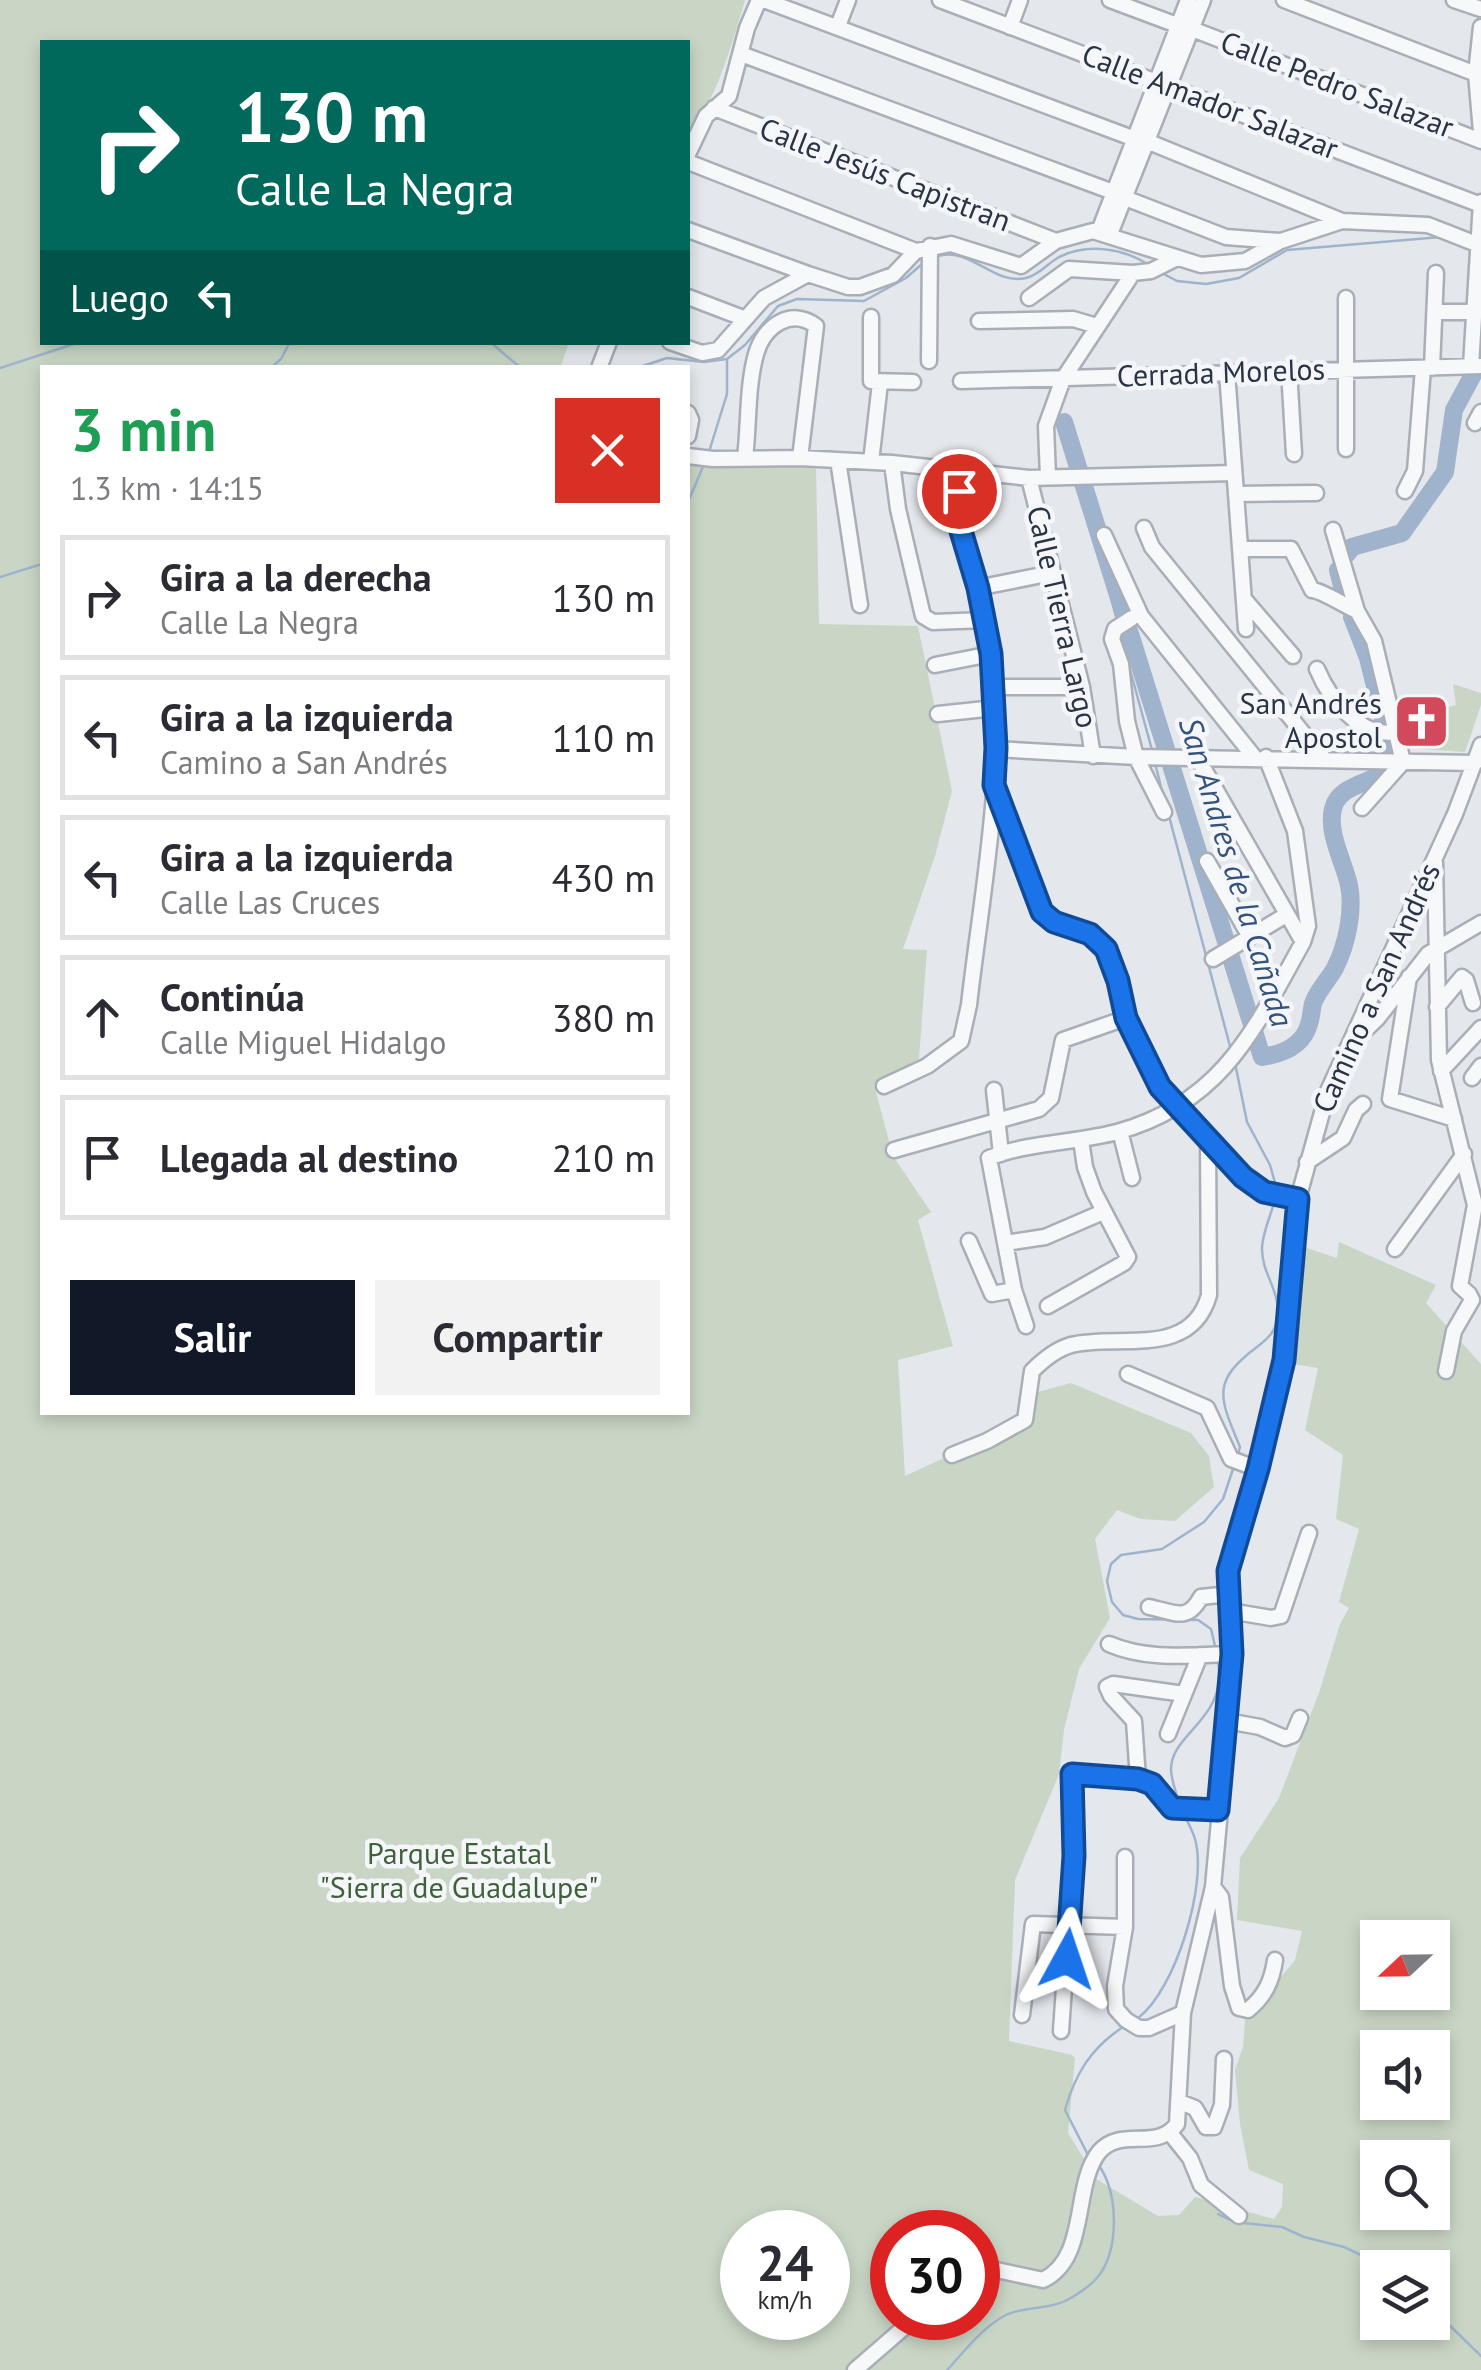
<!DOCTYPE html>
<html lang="es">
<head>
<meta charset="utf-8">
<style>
	body { margin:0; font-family:"PT Sans",sans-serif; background:#f2f2f3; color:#2b2b33; height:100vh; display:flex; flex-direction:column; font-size:38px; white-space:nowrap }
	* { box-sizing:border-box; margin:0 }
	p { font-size:32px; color:#7c7c81 }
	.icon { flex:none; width:55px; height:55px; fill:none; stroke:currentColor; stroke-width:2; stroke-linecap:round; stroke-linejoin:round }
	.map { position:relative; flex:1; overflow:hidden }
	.drawer { position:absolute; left:40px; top:365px; width:650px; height:1050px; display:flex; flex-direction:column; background:#fff; border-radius:0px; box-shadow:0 5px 15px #0003 }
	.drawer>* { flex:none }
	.banner { position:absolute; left:40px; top:40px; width:650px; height:305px; border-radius:0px; box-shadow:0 5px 15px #0003; background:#00695c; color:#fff; overflow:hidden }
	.needle { width:65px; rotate:248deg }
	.fabs { position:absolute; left:1360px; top:1920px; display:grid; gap:20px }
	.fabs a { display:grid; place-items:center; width:90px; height:90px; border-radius:0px; background:#fff; box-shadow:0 5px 15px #0003; font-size:50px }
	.speed { position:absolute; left:720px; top:2210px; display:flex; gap:20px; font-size:50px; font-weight:700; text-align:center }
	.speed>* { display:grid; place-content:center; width:130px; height:130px; border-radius:50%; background:#fff; box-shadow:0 5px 15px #0003; line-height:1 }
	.speed small { font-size:25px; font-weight:400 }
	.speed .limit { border:15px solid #d22; background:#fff; color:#111 }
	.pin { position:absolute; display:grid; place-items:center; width:85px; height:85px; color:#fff; margin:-42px; border:5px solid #fff; border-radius:50%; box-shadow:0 2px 10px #0007 }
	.me { position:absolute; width:110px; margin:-55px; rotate:5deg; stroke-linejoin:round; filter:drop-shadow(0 0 8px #0008) }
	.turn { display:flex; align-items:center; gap:35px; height:210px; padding:0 30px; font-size:45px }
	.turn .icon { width:130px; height:130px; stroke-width:2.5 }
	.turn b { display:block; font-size:70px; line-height:85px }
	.then { display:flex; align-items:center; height:95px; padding:0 30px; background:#0003; gap:20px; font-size:38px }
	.round { display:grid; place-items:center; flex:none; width:105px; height:105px; border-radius:0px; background:#f2f2f3 }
	.head { display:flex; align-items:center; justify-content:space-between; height:170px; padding:0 30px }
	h1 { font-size:60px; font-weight:600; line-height:75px; color:#1e9e55 }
	.button { display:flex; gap:20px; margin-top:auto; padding:20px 30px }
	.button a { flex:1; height:115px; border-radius:0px; background:#111827; color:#fff; font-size:40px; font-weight:600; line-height:115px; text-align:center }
	.button a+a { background:#f2f2f3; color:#2b2b33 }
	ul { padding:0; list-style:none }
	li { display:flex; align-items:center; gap:30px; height:125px; margin:0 20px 15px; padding:0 10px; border:5px solid #e1e1e2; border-radius:0px }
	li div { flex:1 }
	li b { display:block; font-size:38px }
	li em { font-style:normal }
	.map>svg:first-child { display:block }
	.green { fill:#c9d6c5; fill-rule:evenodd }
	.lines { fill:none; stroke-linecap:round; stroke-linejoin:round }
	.stream { stroke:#9fb4cc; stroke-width:2.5 }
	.river { stroke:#9fb4cc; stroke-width:18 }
	.minor-casing { stroke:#a9aeb7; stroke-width:19 }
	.minor { stroke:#f7f8fa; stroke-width:14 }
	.route-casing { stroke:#114b97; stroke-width:25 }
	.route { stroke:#1a73e8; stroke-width:18 }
	.labels { text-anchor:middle; stroke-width:9; stroke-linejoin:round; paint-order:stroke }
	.street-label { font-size:30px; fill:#2b3445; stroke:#f4f6f9 }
	.poi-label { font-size:30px; fill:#2b3445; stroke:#f4f6f9; text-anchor:end }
	.park-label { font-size:30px; fill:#3f6138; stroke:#f4f6f9 }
	.water-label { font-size:32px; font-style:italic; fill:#34527a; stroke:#f4f6f9 }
</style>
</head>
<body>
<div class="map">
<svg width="1481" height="2370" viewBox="0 0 1481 2370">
	<rect width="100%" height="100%" fill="#e4e7ec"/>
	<!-- green -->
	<path class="green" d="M0,0H745C731,48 717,97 688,137V42H42V342L569,343L560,368H42V1412H688V461L816,467L819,624L918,626L952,791L935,856L903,949L927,950L919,1059L874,1085L893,1156L931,1212L918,1220L953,1346L898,1360L905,1476L1016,1425L1034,1393L1071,1383L1191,1433L1209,1456L1214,1487L1175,1521L1141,1519L1117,1510L1095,1539L1110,1618L1079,1669L1064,1730L1059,1774L1015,1880L1009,2041L1072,2055L1075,2058L1068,2133L1089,2167L1088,2174L1158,2216L1179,2215L1195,2197L1274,2219L1282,2207L1283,2184L1249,2170L1240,2124L1235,2070L1243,2047L1245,2020L1295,1960L1302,1931L1237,1920L1240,1858L1279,1798L1320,1690L1340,1624L1349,1608L1339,1602L1359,1529L1336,1519L1343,1455L1305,1430L1318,1368L1293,1364L1304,1247L1337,1258L1339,1242L1436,1285L1426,1303L1481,1364V2370H0ZM1378,1938H1432V1992H1378ZM1378,2048H1432V2102H1378ZM1378,2158H1432V2212H1378ZM742,2232H828V2318H742ZM892,2232H978V2318H892ZM1378,2268H1432V2322H1378Z
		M1453,684L1481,693V705L1465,752L1421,749L1417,739L1448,728L1442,709L1456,705Z"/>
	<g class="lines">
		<!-- stream -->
		<path class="stream" d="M938,256C970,246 994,286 1026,278C1039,275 1048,263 1059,257C1088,243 1123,248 1149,265
			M1160,272L1177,281L1206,284L1239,278L1287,250L1441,237
			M490,342L521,368
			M0,368L80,342
			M271,368L281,359L290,342
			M637,368L667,358L704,362L727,359L745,345L778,306L797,299L864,301L906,278L922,264
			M1064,422L1077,470
			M708,455L727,394V361
			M1080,483L1117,620
			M688,502L705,462
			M0,577L42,564
			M1120,633L1152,750
			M1155,763L1164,799
			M1169,816L1231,1050
			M1235,1063L1247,1122L1270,1165L1276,1186
			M1238,1454L1240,1447C1220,1398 1210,1382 1257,1347C1265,1341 1274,1333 1276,1324C1284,1293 1262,1277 1262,1249C1262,1235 1270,1217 1274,1203
			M1215,1646L1211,1629L1198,1620L1138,1619L1123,1615L1112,1602L1107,1581L1111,1564L1121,1555L1162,1549L1204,1522L1223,1499L1233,1469
			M1178,1801C1176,1791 1171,1779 1171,1769C1171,1733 1228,1719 1218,1662
			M1138,2018C1175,1991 1208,1884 1195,1839C1193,1832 1189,1825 1186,1818
			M1088,2155L1065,2110C1075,2074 1091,2048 1123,2027
			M1218,2214L1234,2222L1282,2227L1304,2237L1344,2247L1388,2268
			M1432,2308L1481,2356
			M947,2370C964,2352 982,2328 1004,2316C1022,2306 1047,2310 1065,2301C1074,2297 1090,2286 1097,2278C1120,2250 1118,2195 1100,2167"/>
		<!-- river -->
		<path class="river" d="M1064,422L1262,1057C1283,1054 1303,1046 1309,1024C1312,1016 1311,1008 1314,1001C1319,989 1329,979 1335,968C1347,944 1354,911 1349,885C1344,862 1327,833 1333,809C1338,785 1372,783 1388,770
			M1347,554L1352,547L1402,533L1445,472L1454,410L1475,371L1481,330
			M1338,570L1345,599
			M1352,617L1368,658L1385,726
			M1389,742L1391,754"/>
		<defs>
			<path id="minor" d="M764,0L1135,139
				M940,0L1481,205
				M1110,0L1177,25
				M1284,0L1476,74
				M1454,0L1481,9
				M838,26L848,0
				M1010,27L1020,0
				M1481,27L1476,74L1481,132
				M1192,29L1481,141
				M741,54L1113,192
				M714,108L1056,241
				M1149,142L1342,221
				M688,154L706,116L729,96L747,28L759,0
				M688,162L916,251
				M1125,198L1226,237L1280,241
				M688,230L808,274
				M1099,231L1188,0
				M1110,234L1203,0
				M688,297L743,318
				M1029,298L1069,269L1133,273
				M1436,312H1474
				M871,317V381L913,382
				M979,321L1073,319L1097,326
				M670,342L702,353L718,350L764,298L808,274L848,287H860L893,275L916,251L951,244L1021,266L1056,241L1093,231L1201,265L1245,261L1281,241L1342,221L1428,225L1479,245
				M929,361L930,246
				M1471,366L1481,202
				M599,368L609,342
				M1432,368L1436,273
				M1289,370L1294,454
				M1227,372L1246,629
				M961,381L1481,366
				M688,413L691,420L688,436
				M1475,423L1481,412
				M1346,449V298
				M688,456L713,459L800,458L892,463L1029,478L1234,473
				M745,458C749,425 747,386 756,354C764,326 791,307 816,326L800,458
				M838,460L860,605
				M871,462L880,383
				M892,463L898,509L923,616L933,622L985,620
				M1048,477L1046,426L1063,379L1133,273L1151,271L1177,258
				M1029,478L1082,687L1093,756
				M1405,491L1415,471L1423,368
				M1237,494L1316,493
				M1144,528L1152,547L1324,759
				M1333,530L1357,611L1374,641L1403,762L1362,808
				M1104,535L1141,616L1255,758
				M1241,549H1291L1312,590C1323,591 1343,605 1357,611
				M977,588L1052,573
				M1245,600L1293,656
				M1132,618L1115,629L1112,639L1121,664L1127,721L1136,757L1164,812
				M935,665L991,654
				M1317,669C1330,700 1360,738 1396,732
				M994,687H1082
				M938,714L995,708
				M996,749L1136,757L1475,763
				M1197,757L1303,942
				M994,786L1046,918L1090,934L1106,949L1118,981L1126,1018L1160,1087L1243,1177L1265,1192L1298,1199
				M1207,861L1250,937
				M1435,862L1439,1060L1475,1205L1460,1286L1469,1294
				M1213,959L1286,915
				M1409,977L1390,1099L1454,1119
				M1437,1007L1462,977L1466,980L1473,1003
				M1355,1040L1377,1019L1428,954L1481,923
				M1441,1071L1481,1028
				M1472,1078L1481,1066
				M884,1086L927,1066L961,1041L969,1005C982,888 1011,749 988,633C977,579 946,525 966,470
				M994,1090L1001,1154
				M1120,1131L1132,1178
				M894,1150L1039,1109L1051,1098L1063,1040L1126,1018
				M1307,1162L1343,1138L1356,1110L1363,1104
				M969,1241L992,1294L1014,1290
				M1005,1243L1045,1237L1103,1212
				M1395,1249L1464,1154
				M1048,1306L1124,1263L1128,1257L1094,1192L1085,1167L1081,1140
				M1026,1326L1014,1290L989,1158C1028,1142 1076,1143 1117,1132C1222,1103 1254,1030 1303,942L1308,926L1295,831L1266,757
				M1446,1371L1454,1331L1472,1300L1469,1294
				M1128,1374L1207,1408L1231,1459L1258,1469
				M952,1455L987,1441L1025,1420L1032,1371C1043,1360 1057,1349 1071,1345C1117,1333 1191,1360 1209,1295L1208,1139
				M1149,1607C1174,1612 1187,1623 1201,1597L1229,1594
				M1230,1611L1271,1618L1281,1616L1309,1533
				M1109,1644C1148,1661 1192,1655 1233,1654
				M1227,1721L1260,1727L1285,1738L1293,1735L1300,1718
				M1168,1734L1200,1655
				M1138,1779L1134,1721L1111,1696L1107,1687L1113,1684L1184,1694
				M1125,1857V1927L1115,1986L1116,2009L1126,2020L1139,2028H1149L1183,2013
				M1214,1888L1221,1897L1232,1986L1239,2008L1248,2010C1265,1996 1272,1981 1275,1960
				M1022,2015L1033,1924L1125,1927
				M1061,2031L1073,1856L1071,1775L1076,1772L1138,1779L1152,1784L1171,1808L1219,1810
				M1180,2102L1195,2108L1206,2127H1214L1222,2105L1224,2059
				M1170,2133L1190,2158L1201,2185L1239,2216
				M978,2271L992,2269L1043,2280C1089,2258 1072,2186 1099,2152C1121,2126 1157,2152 1177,2124L1183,2013L1213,1887L1231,1690L1228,1571L1258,1469L1284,1360L1298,1199L1328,1091L1455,814L1481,745
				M855,2370L915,2318"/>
		</defs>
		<!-- minor casing -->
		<use href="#minor" class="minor-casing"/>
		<!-- minor -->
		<use href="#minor" class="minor"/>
	</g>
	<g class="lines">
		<defs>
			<path id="route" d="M959,491L961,531L978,588L991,654L996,748L994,785L1042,912L1054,922L1090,934L1106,949L1118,981L1126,1018L1160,1087L1243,1177L1264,1192L1298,1199L1284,1360L1258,1469L1228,1571L1232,1654L1218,1810L1172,1808L1152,1784L1138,1779L1072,1774L1074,1856L1067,1959"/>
		</defs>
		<!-- route casing -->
		<use href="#route" class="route-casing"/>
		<!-- route -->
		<use href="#route" class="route"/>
	</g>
	<!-- icons -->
	<defs>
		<symbol id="church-square" viewBox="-11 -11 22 22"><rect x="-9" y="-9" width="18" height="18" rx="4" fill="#d1495b" stroke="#f4f6f9"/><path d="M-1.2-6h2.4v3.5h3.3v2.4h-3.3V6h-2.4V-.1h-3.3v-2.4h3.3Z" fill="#fff"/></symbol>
	</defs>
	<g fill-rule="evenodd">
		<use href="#church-square" x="1390" y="690" width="63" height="63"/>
	</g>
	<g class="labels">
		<!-- street labels -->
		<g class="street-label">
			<text transform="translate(1337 85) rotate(21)" y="10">Calle Pedro Salazar</text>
			<text transform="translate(1210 102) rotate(21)" y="10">Calle Amador Salazar</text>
			<text transform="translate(885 175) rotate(21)" y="10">Calle Jesús Capistran</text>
			<text transform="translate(1221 373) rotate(-2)" y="10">Cerrada Morelos</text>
			<text transform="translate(1062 617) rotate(77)" y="10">Calle Tierra Largo</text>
			<text transform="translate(1377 988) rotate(-66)" y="10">Camino a San Andrés</text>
		</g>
		<!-- poi labels -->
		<g class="poi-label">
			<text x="1382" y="714">San Andrés<tspan x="1382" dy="34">Apostol</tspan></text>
		</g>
		<!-- park labels -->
		<g class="park-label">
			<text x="459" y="1864">Parque Estatal<tspan x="459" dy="34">"Sierra de Guadalupe"</tspan></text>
		</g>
		<!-- water labels -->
		<g class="water-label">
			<text transform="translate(1236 872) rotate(73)" y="11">San Andres de la Cañada</text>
		</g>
	</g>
</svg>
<div class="fabs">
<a><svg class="needle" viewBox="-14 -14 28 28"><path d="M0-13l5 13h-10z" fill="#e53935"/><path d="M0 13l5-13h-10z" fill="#7c7c81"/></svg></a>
<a><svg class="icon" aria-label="sound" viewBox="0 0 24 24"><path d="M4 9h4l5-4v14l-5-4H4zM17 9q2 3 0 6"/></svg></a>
<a><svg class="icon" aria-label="search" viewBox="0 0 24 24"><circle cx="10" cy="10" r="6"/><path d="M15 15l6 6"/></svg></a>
<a><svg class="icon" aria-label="layers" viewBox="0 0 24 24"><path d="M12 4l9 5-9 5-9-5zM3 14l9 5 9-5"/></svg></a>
</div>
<div class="speed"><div>24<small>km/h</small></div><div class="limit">30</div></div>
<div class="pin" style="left:959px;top:491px;background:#d93025"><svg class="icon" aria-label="arrive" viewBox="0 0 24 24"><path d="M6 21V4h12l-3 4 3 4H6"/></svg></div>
<svg class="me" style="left:1067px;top:1959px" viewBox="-20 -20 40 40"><path d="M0-17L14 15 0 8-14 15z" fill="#1a73e8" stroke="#fff" stroke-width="4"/></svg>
<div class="banner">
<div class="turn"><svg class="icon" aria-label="right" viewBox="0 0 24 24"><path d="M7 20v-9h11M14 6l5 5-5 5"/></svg><div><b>130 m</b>Calle La Negra</div></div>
<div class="then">Luego<svg class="icon" aria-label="left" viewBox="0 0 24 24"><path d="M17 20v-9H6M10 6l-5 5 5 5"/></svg></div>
</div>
<section class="drawer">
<div class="head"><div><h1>3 min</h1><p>1.3 km · 14:15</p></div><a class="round" style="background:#d93025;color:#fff"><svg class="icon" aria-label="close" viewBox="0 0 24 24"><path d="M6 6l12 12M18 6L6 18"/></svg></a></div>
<ul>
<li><svg class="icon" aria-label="right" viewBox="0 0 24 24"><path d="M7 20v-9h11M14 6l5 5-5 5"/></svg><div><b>Gira a la derecha</b><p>Calle La Negra</p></div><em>130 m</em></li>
<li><svg class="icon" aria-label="left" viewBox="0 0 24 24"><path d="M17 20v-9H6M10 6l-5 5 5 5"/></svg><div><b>Gira a la izquierda</b><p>Camino a San Andrés</p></div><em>110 m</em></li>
<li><svg class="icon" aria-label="left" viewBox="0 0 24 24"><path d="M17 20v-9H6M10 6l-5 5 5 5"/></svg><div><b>Gira a la izquierda</b><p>Calle Las Cruces</p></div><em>430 m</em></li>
<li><svg class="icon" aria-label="ahead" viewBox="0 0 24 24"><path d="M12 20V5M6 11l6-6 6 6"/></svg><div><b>Continúa</b><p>Calle Miguel Hidalgo</p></div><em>380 m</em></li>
<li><svg class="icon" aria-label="arrive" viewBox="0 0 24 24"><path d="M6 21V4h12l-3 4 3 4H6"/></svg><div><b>Llegada al destino</b></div><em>210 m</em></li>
</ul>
<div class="button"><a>Salir</a><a>Compartir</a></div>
</section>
</div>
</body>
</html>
